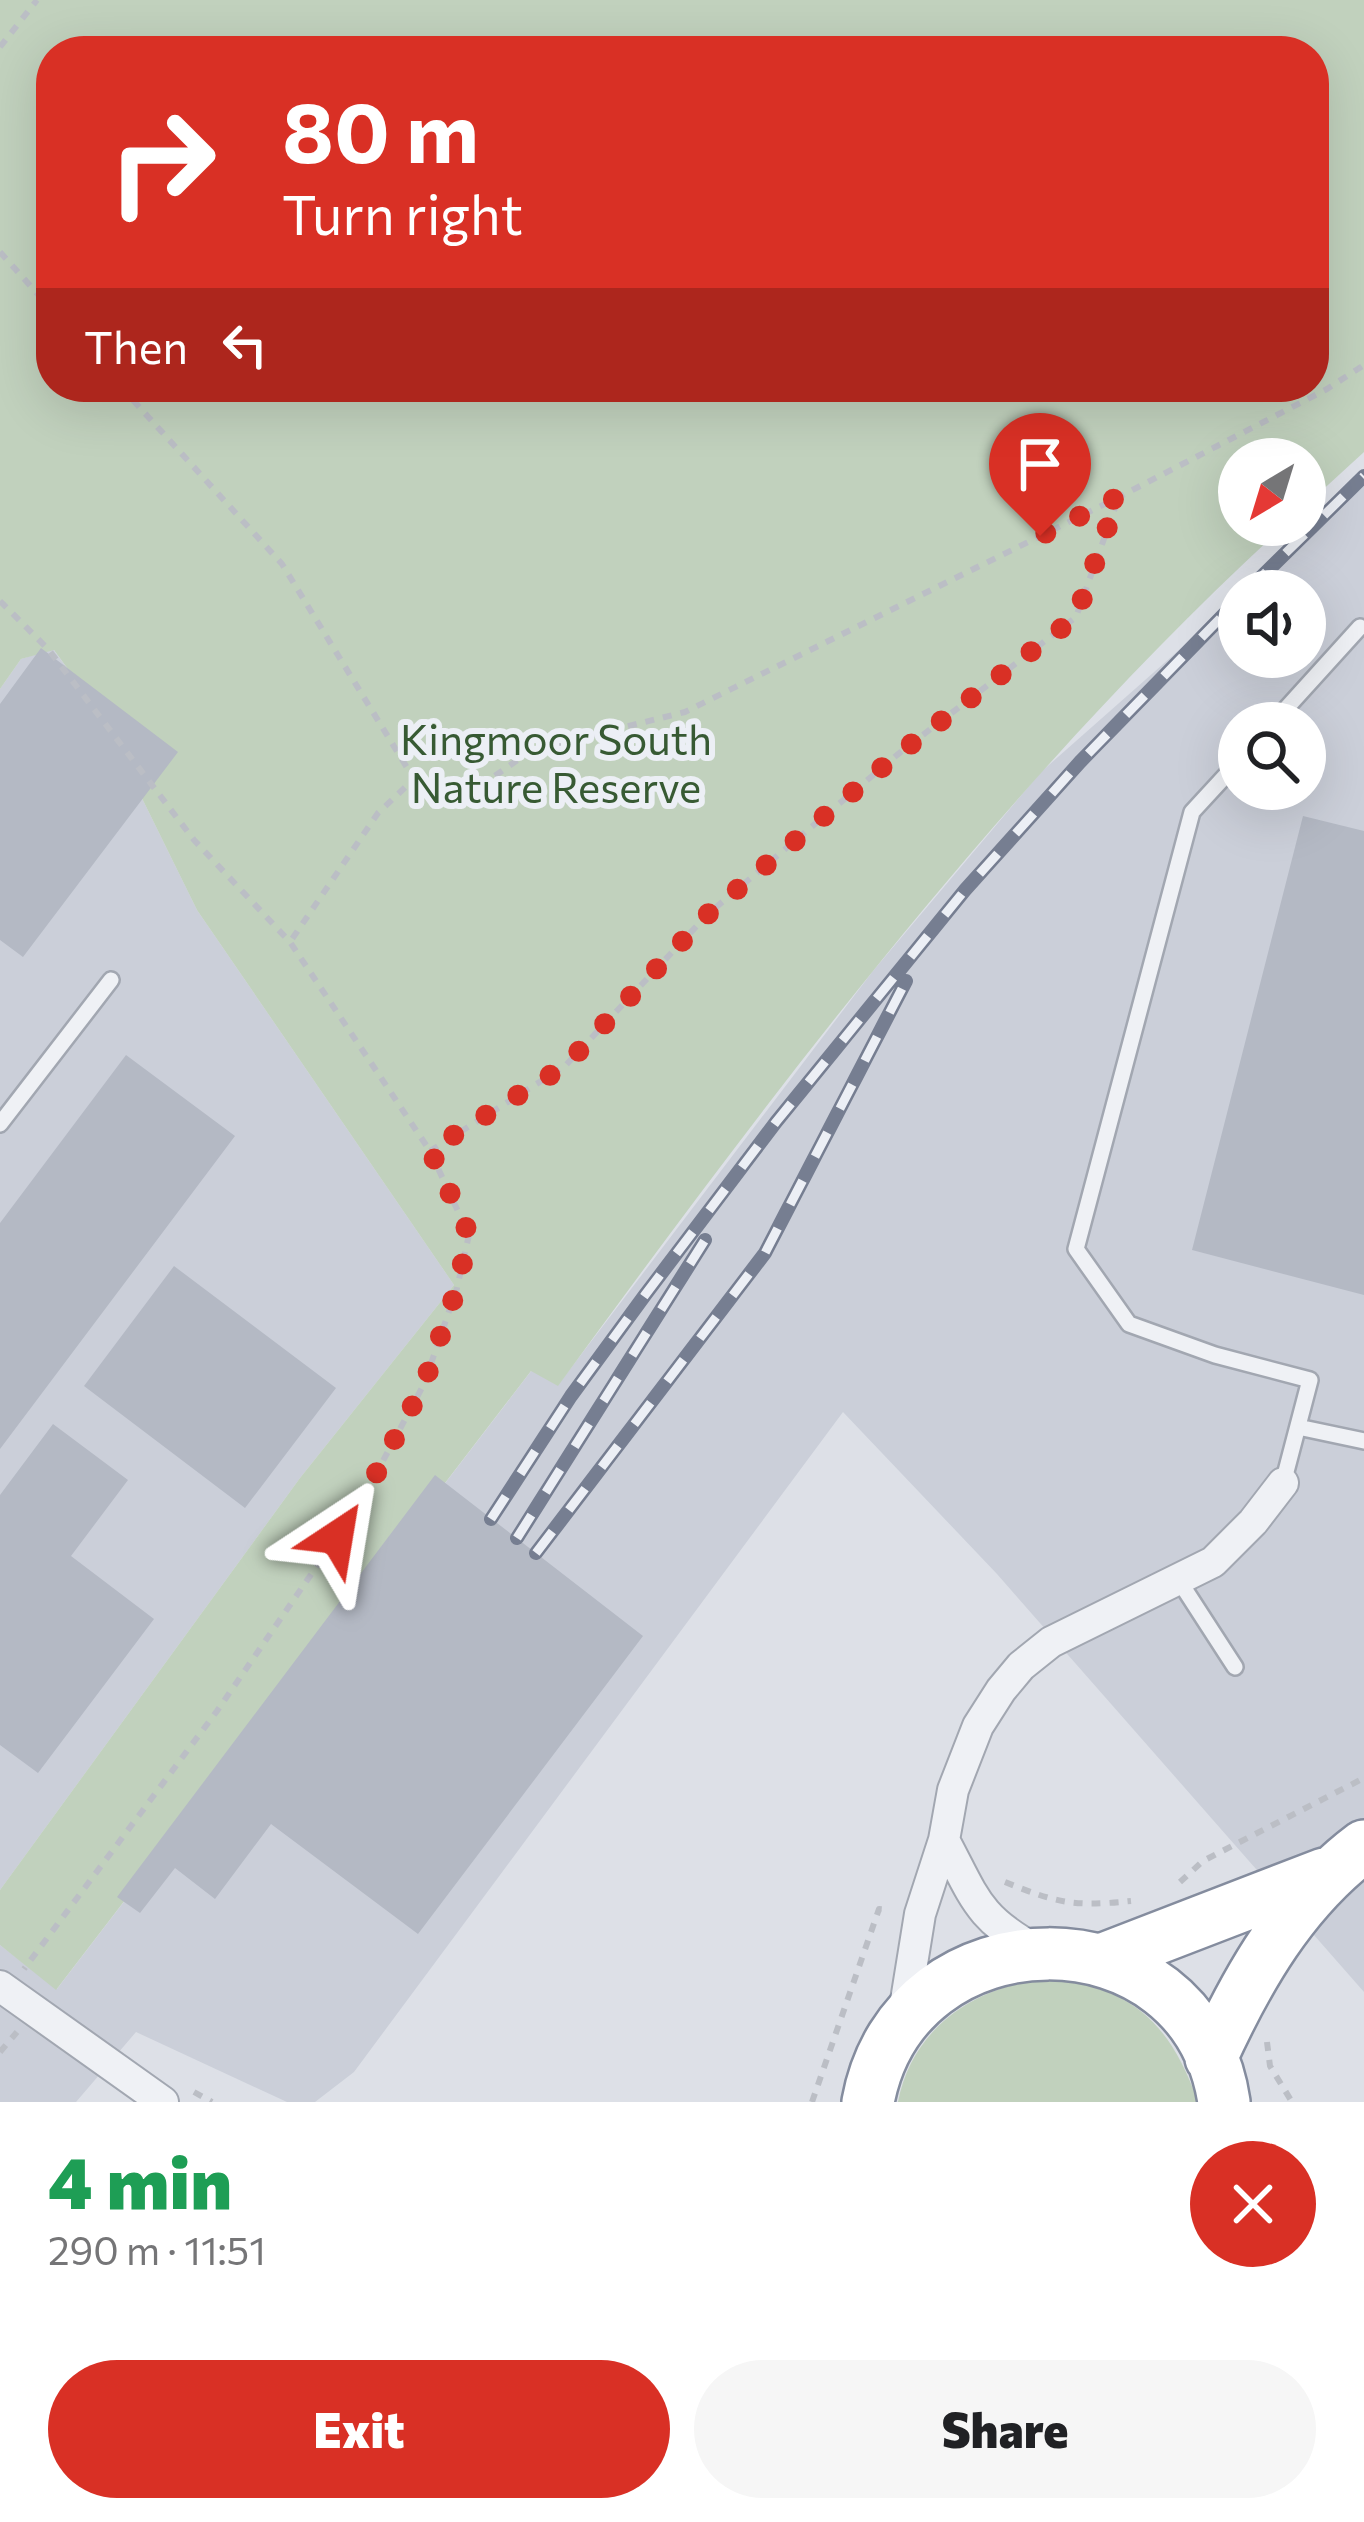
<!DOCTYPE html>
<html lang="en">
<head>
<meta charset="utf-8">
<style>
	body { margin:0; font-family:Commissioner,sans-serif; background:#f6f6f6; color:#202124; height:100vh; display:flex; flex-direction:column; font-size:45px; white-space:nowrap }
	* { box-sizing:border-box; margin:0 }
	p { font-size:39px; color:#757577 }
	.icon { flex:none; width:66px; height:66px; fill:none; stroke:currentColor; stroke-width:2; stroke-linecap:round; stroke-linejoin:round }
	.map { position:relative; height:2102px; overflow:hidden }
	.panel { display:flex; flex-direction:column; background:#fff; flex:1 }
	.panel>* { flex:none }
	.guide { position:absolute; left:36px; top:36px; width:1293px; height:366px; border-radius:48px; box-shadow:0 12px 48px #0002; background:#d93025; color:#fff; overflow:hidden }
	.needle { width:78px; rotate:218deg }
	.controls { position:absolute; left:1218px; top:438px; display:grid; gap:24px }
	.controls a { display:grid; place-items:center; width:108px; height:108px; border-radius:50%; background:#fff; box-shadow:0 12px 48px #0002; font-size:60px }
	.pin { position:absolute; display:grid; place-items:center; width:102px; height:102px; color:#fff; margin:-123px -51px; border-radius:50% 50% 50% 0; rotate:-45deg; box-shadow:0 0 12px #0007 }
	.pin .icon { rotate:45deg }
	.me { position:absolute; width:132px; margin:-66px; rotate:33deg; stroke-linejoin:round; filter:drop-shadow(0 0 9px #0008) }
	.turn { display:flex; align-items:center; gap:42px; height:252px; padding:0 48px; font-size:54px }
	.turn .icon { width:156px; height:156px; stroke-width:2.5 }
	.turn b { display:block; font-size:84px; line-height:102px }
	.then { display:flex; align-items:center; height:114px; padding:0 48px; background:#0003; gap:24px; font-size:45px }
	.round { display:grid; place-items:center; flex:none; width:126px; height:126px; border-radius:63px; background:#f6f6f6 }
	.head { display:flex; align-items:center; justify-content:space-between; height:204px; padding:0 48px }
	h1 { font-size:72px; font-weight:800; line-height:90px; color:#1e9e55 }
	.cta { display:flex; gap:24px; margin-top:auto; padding:24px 48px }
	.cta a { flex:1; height:138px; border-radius:72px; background:#d93025; color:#fff; font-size:48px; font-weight:800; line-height:138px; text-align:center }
	.cta a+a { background:#f6f6f6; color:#202124 }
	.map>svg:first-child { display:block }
	.built { fill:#cbcfd9; fill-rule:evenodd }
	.green { fill:#c1d1bd; fill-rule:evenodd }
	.building { fill:#b4b9c4 }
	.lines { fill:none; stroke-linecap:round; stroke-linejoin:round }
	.service-casing { stroke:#a2a7b1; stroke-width:20 }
	.minor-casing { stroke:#a2a7b1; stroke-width:34 }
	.trunk-casing { stroke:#848c9e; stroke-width:56 }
	.path { stroke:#bbbec5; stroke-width:6; stroke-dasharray:9 9; stroke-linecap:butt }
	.service { stroke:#eff1f5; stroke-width:15 }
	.minor { stroke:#eff1f5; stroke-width:30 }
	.trunk { stroke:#fff; stroke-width:51 }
	.rail-casing { stroke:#767e91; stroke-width:14 }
	.rail { stroke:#eceff5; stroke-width:9; stroke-dasharray:27; stroke-linecap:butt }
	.route { stroke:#d93025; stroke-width:21; stroke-dasharray:0 37.8 }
	.labels { text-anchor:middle; stroke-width:12; stroke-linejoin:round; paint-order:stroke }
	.park-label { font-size:42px; fill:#375a33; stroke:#eceff5 }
</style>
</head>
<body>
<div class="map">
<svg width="1364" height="2102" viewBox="0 0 1364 2102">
	<rect width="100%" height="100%" fill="#dde0e7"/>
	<!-- built -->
	<path class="built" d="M1364,486V1992L997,1574L843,1412L354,2072L315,2102H287L136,2032L76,2102H0V1945L57,1989L532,1370L558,1385L873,971L1041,772L1239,597V657H1305V591H1245ZM1239,723H1305V789H1239Z
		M53,649L100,713L197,910L454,1285L300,1478L0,1890V689L21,659Z"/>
	<!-- green -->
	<path class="green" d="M0,0H1364V452L1305,506V459H1239V525H1285C1008,779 779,1083 558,1386L531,1371L56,1990L0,1945V1890L300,1478L454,1285L197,910L100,713L54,650L21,659L0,689ZM51,51H1314V387H51Z
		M1046,1979C1132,1986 1170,2023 1198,2102H898C912,2028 975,1986 1046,1979Z"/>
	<!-- building -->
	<path class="building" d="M41,648L178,752L23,957L0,940V704Z
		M1303,816L1364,831V1295L1192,1250Z
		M126,1055L235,1136L0,1449V1223Z
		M174,1266L336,1388L245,1508L84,1386Z
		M53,1424L128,1480L71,1556L154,1619L38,1773L0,1745V1495Z
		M435,1475L643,1636L418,1934L271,1824L215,1899L175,1868L140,1913L117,1897Z"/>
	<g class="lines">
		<defs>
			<path id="service" d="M1273,723L1360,627
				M1239,761L1192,812L1076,1249L1129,1324L1215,1355L1310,1380L1283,1483
				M0,1124L111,980
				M1298,1427L1364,1441
				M1178,1579L1235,1667"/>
			<path id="minor" d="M944,1840C975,1898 977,1918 1038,1951
				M0,1986L163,2102
				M903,2019L920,1914L944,1840L953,1790L978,1726L1001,1690L1021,1666L1051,1642L1213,1562L1253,1522L1283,1483"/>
			<path id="trunk" d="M1101,1960L1324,1874
				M1211,2058C1248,1977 1292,1900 1364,1846
				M868,2102C904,1905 1195,1904 1224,2102"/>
		</defs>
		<!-- service casing -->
		<use href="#service" class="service-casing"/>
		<!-- minor casing -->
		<use href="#minor" class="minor-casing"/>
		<!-- trunk casing -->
		<use href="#trunk" class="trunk-casing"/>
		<!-- path -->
		<path class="path" d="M0,47L37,0
			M0,252L51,309
			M121,387L282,564L414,779L378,813L290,942
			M0,601L48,649L194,840L290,942L430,1151L469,1235L457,1288L424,1384L361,1502L217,1711L24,1969
			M414,779L466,796L532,750L685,712L1119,497L1327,389L1364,365
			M430,1151L565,1066L708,914L897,755L1076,617L1119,497
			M1005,1882C1057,1903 1073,1907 1131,1901
			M1180,1882L1203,1861L1364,1778
			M1267,2042L1270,2066L1292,2102
			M0,2052L17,2032
			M194,2092L212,2102
			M812,2102L879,1909L890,1910"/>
		<!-- service -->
		<use href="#service" class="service"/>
		<!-- minor -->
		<use href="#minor" class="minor"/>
		<!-- trunk -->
		<use href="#trunk" class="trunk"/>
		<defs>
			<path id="rail" d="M1247,591L1364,476
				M491,1519L571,1396L645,1295L776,1122L965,890L1080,762L1239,599
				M517,1538L705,1240
				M536,1553L765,1253L906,981"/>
		</defs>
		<!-- rail casing -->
		<use href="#rail" class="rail-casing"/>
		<!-- rail -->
		<use href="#rail" class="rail"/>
	</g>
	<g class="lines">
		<!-- route -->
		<path class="route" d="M337,1537L361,1502L424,1384L457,1288L469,1234L430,1150L565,1066L708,914L897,755L1076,617L1118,497L1040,536"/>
	</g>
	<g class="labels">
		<!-- park labels -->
		<g class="park-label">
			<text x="556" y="755">Kingmoor South<tspan x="556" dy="48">Nature Reserve</tspan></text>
		</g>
	</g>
</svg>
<div class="controls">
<a><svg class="needle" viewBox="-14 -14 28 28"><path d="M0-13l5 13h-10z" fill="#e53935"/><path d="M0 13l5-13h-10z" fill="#757577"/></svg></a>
<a><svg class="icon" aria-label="sound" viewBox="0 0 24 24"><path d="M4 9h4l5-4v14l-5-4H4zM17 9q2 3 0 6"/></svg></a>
<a><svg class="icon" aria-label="search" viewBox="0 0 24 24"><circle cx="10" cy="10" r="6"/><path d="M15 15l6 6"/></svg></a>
</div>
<div class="pin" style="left:1040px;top:536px;background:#d93025"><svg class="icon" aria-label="arrive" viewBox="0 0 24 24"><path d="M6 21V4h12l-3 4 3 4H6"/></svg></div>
<svg class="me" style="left:337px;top:1537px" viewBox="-20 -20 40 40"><path d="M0-17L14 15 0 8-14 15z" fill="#d93025" stroke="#fff" stroke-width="4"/></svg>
<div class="guide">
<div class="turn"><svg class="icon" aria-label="right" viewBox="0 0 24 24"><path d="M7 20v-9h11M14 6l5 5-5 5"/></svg><div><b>80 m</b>Turn right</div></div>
<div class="then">Then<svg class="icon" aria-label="left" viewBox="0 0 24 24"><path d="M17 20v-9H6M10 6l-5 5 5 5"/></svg></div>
</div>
</div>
<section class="panel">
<div class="head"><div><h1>4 min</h1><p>290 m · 11:51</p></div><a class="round" style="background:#d93025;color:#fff"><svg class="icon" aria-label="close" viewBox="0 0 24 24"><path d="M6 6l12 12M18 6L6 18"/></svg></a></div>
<div class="cta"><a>Exit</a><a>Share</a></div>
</section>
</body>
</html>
